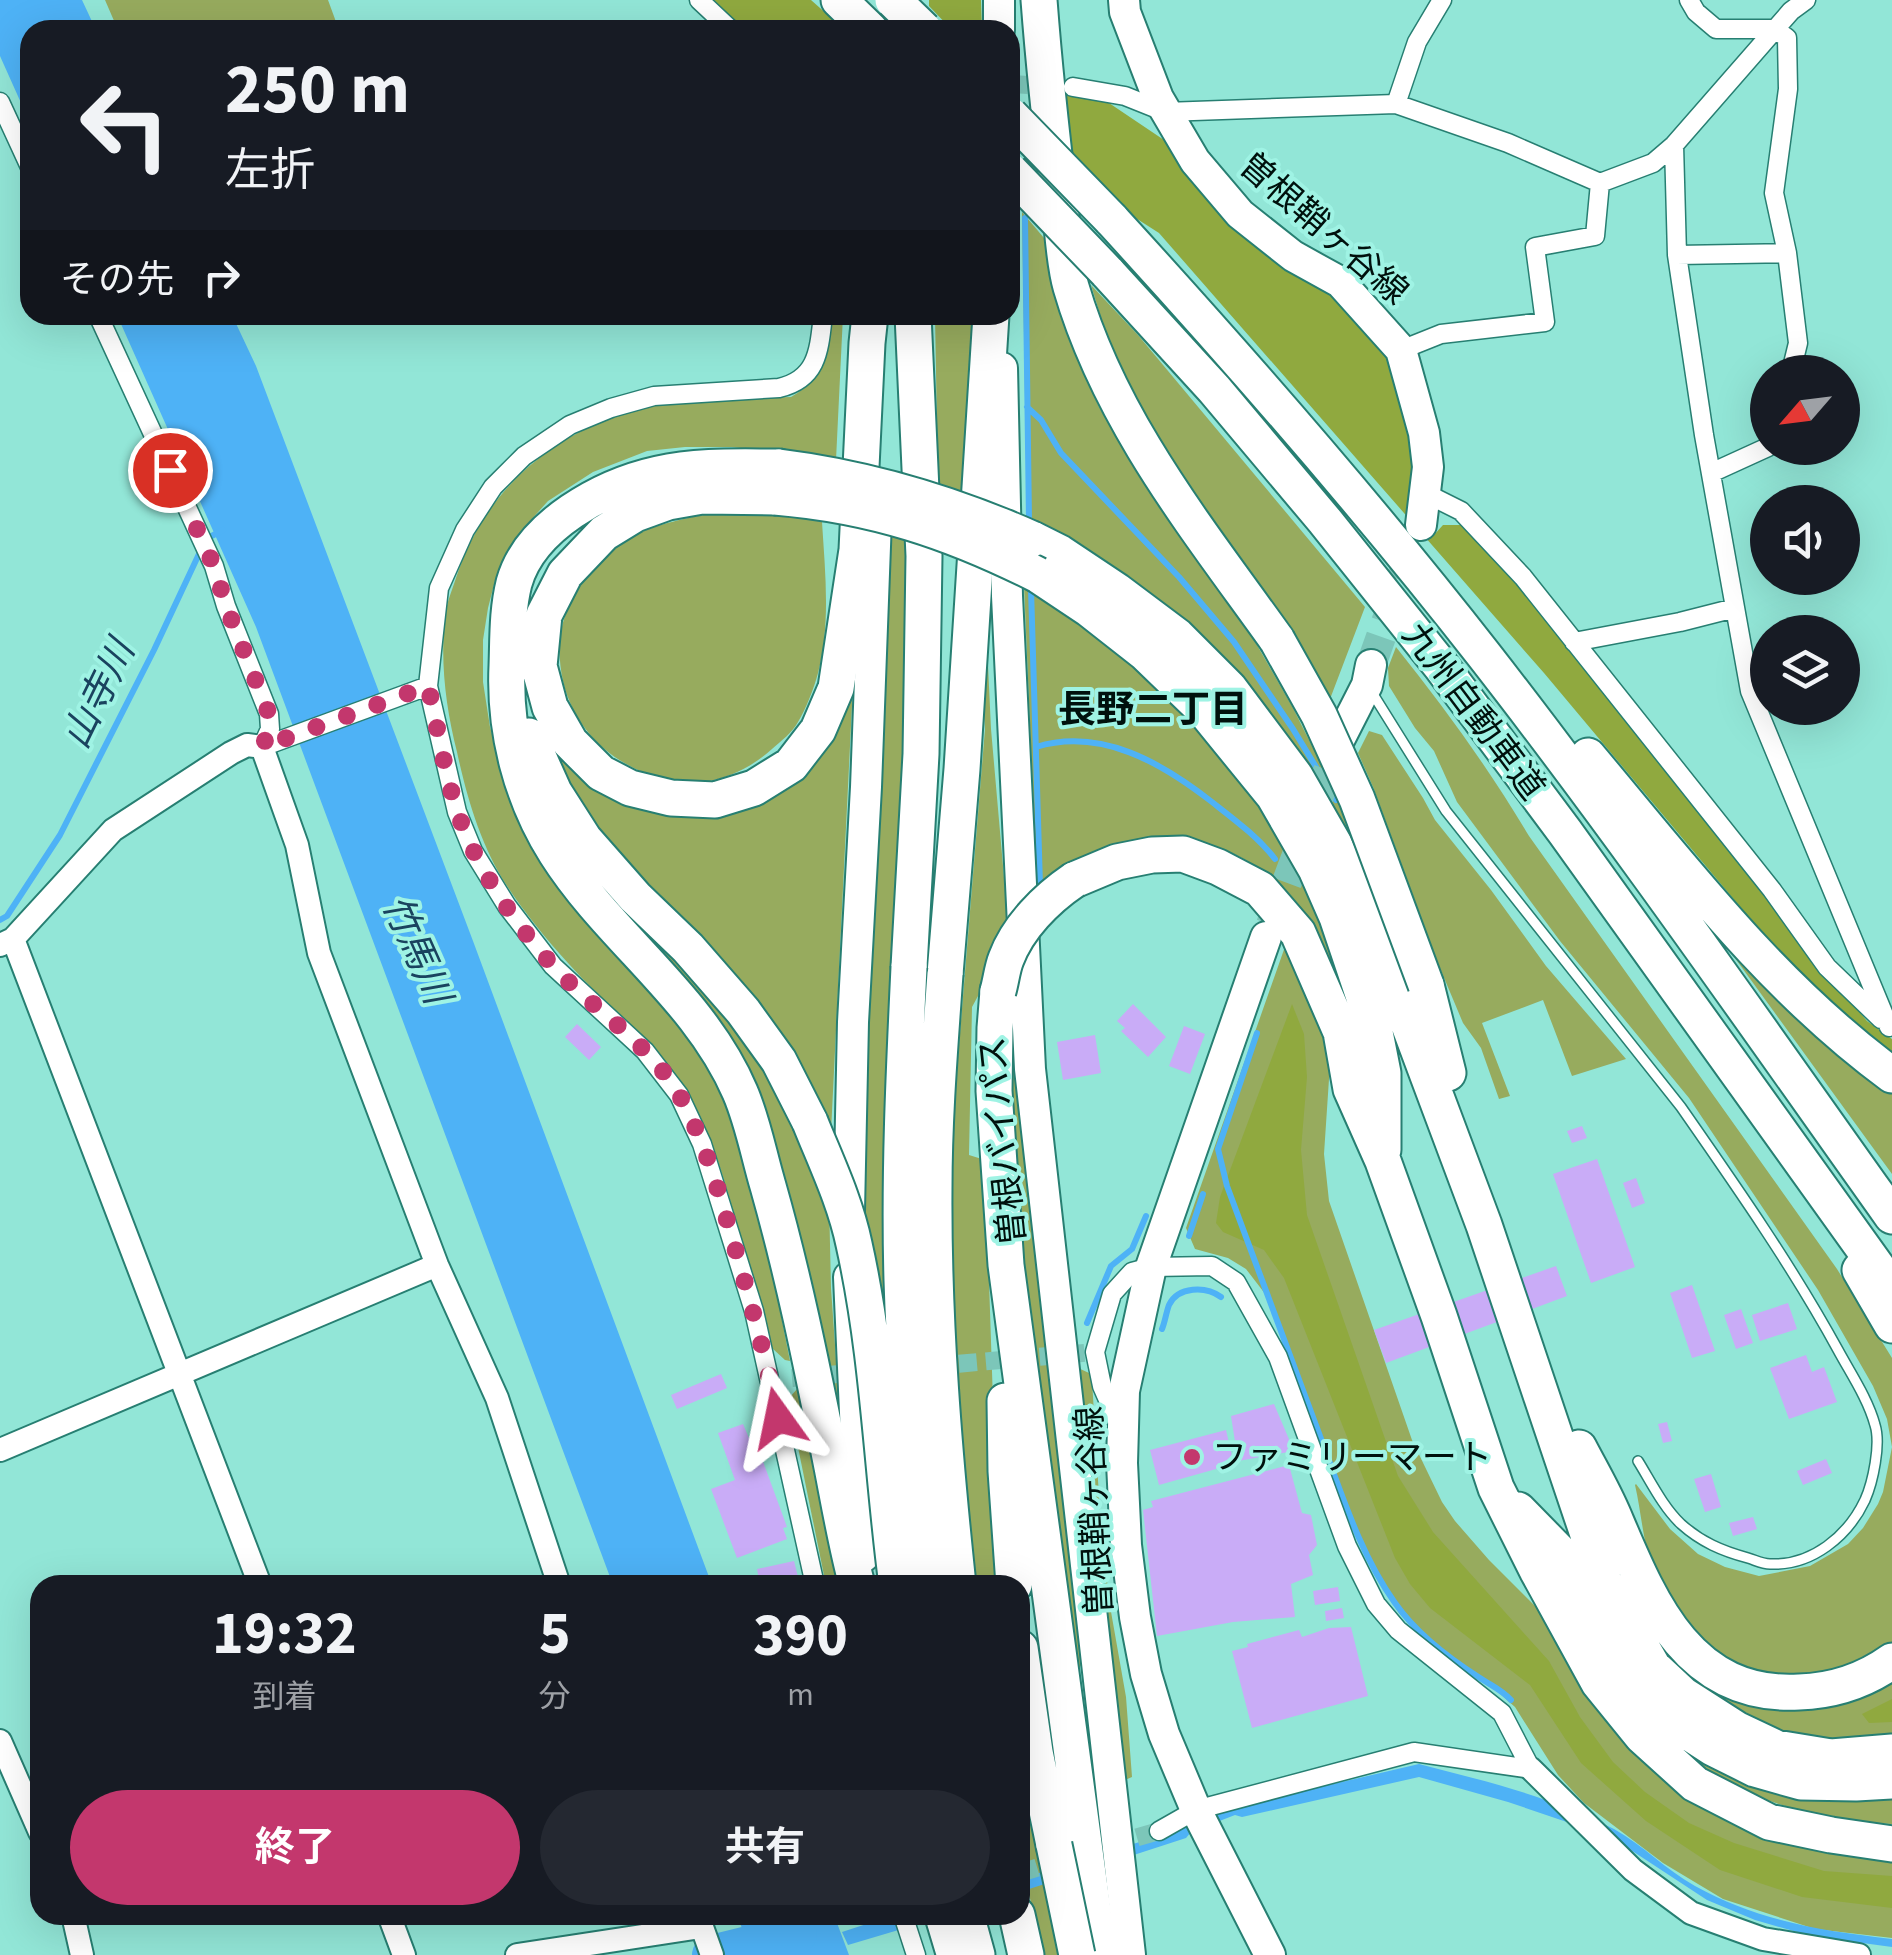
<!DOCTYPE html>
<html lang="ja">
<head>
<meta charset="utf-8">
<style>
	body { margin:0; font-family:"Source Sans 3","Noto Sans JP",sans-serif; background:#242831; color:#f1f3f6; height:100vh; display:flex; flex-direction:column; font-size:38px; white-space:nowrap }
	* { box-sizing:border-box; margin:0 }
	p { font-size:32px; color:#9ea1a6 }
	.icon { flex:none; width:55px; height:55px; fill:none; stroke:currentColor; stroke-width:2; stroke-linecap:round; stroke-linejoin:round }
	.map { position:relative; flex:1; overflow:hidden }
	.panel { position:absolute; left:30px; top:1575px; width:1000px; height:350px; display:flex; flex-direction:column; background:#171b24; border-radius:30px; box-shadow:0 10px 40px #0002 }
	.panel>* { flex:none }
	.guide { position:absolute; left:20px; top:20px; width:1000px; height:305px; border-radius:30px; box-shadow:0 10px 40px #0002; background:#171b24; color:#f1f3f6; overflow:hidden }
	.needle { width:65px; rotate:242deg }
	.controls { position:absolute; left:1750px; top:355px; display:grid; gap:20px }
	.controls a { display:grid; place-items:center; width:110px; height:110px; border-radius:50%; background:#171b24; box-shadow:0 10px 40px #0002; font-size:50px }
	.pin { position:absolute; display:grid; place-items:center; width:85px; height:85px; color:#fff; margin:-42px; border:5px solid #fff; border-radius:50%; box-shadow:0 2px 10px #0007 }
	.me { position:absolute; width:110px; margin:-55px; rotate:348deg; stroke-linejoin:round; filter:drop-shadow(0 0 8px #0008) }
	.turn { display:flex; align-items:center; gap:35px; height:210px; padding:0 40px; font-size:45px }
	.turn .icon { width:130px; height:130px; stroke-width:2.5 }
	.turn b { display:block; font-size:70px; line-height:85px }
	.then { display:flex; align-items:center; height:95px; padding:0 40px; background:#0003; gap:20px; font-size:38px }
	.eta { display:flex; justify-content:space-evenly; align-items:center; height:170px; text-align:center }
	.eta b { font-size:60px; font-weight:700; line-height:70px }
	.primary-button { display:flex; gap:20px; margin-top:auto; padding:20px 40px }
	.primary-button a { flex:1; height:115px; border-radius:60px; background:#c3376d; color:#fff; font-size:40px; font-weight:700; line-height:115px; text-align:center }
	.primary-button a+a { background:#242831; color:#f1f3f6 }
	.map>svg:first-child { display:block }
	.green { fill:#97ab5e }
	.forest { fill:#90a93f }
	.water { fill:#4eb2f6 }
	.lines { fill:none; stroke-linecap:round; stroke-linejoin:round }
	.stream { stroke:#4eb2f6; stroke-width:6 }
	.river { stroke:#4eb2f6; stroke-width:40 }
	.building { fill:#c9acf7 }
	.minor-tunnel { stroke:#7cc6b9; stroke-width:18; stroke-dasharray:18 9; stroke-linecap:butt }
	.primary-tunnel { stroke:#7cc6b9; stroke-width:30; stroke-dasharray:30 15; stroke-linecap:butt }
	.service-casing { stroke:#277f72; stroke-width:12 }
	.minor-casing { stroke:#277f72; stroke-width:21 }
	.tertiary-casing { stroke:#277f72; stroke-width:26 }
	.primary-casing { stroke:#277f72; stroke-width:34 }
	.trunk-casing { stroke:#277f72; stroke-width:34 }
	.motorway-casing { stroke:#277f72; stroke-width:39 }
	.service { stroke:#fff; stroke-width:9 }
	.minor { stroke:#fff; stroke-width:18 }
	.tertiary { stroke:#fff; stroke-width:22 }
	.primary { stroke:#fff; stroke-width:30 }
	.trunk { stroke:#fff; stroke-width:30 }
	.motorway { stroke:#fff; stroke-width:35 }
	.motorway-bridge-casing { stroke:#277f72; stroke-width:39; stroke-linecap:butt }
	.motorway-bridge { stroke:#fff; stroke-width:35 }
	.route { stroke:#c3376d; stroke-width:18; stroke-dasharray:0 32.4 }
	.poi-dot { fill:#c3376d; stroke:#9ff3e4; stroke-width:4 }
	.labels { text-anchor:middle; stroke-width:8; stroke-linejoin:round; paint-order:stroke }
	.street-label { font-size:35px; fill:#00110d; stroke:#9ff3e4 }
	.poi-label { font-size:35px; fill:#00110d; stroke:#9ff3e4; text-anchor:start }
	.water-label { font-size:38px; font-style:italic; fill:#1a435f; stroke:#9ff3e4 }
	.neighbourhood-label { font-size:38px; font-weight:bold; fill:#00110d; stroke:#9ff3e4 }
</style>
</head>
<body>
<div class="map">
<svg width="1892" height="1955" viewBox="0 0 1892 1955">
	<rect width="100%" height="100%" fill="#92e6d7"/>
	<!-- green -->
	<path class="green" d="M105,0H328L339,30H118Z
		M1022,212L1044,238L1081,366L1099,407L1122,447L1176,529L1257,645L1293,708L1343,808L1384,923L1027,521Z
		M1091,285L1138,335L1365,607L1330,699L1286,626L1223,535L1200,508L1149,425L1120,370L1107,337Z
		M829,315H843L836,460L732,447H685L647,451L593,472L548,501L522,530L496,577L488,608L483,640V682L490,727L510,799L696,1043L734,1115L768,1250L790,1361L785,1360L772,1348C760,1304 748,1260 735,1217C722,1171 708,1124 682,1084C651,1037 605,1005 568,963C546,939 525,913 507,886C481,846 467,798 457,752C446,708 440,663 445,617C446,605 451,593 455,581C481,500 534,449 611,417C667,395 733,400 791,397C828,376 827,355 829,315Z
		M935,315H973L968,497L938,486Z
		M713,513L802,517L822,522C825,571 831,625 818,673C814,688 806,709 798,722C792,733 781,741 772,749C753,766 730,778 704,782C694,783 684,781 674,780C621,773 575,734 563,681C557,653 558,626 572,600C604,536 647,526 713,513Z
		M888,532L908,537L909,637L883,1235L888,1323L884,1324L863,1223L862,1106Z
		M984,580L991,729L1008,923L984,985L972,1007L969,1155L985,1160L995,1462L1003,1585H975L968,1540L951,1304L950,1155L985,729L980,659Z
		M1024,585L1063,609L1158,682L1248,785L1283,843L1313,904L1369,1060L1270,877C1221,834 1147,828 1088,855C1079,859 1068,862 1060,868C1052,874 1045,882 1037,888Z
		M1396,647C1445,708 1489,769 1529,836L1837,1269L1892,1358V1644C1873,1657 1837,1675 1814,1677C1771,1681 1715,1663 1687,1629C1677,1617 1663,1591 1656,1576C1643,1548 1642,1515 1635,1485L1636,1484L1670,1529L1698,1554L1725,1567L1759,1576L1810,1566L1848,1544L1863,1528L1878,1504L1883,1492L1892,1447L1887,1419L1873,1386L1818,1290L1689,1098L1560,941L1457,802L1434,751L1415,728L1389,686L1388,668Z
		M853,685L831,1132L573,803L538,725L529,696L594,786L632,807L664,815L694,817L721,815Z
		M1369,731L1382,735L1423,798L1435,820L1491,890L1546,966L1626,1059L1572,1076L1543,1000L1482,1023L1510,1096L1499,1099L1481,1048L1463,1023L1437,961L1373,787L1358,753Z
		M598,882L687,962L780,1088L829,1200L831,1288L839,1402L837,1424L808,1302L776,1147L754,1084Z
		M1708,921L1764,985L1848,1065L1892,1094V1174Z
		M1287,941L1325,1027L1330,1064L1324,1154L1329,1201L1412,1440L1442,1502L1455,1521L1489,1560L1540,1611L1658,1771L1892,1855V1938L1815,1929L1723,1899L1663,1863L1584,1803L1558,1775L1515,1707L1498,1692L1462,1668L1416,1630L1399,1613L1377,1579L1357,1536L1333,1477L1266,1295L1246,1269L1228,1258L1195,1249L1186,1228Z
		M1015,995L1041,1309L1081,1665L1074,1676C1055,1528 1033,1379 1021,1230C1014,1152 1006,1073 1015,995Z
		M1076,1367L1089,1373L1092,1380L1101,1530L1110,1606L1126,1697L1132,1777L1125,1780Z
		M797,1389L839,1585H826L789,1403L790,1397Z
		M1608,1548L1659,1642L1667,1652L1799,1709L1825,1707L1855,1699L1892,1681V1738L1835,1742L1768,1729L1686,1681L1657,1649L1633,1606Z
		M1597,1643L1892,1792V1824C1810,1821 1725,1795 1666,1737C1657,1728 1650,1716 1643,1706C1627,1685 1612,1664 1597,1643Z
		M1020,1732L1036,1842L1058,1955H1042L1020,1851Z"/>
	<!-- forest -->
	<path class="forest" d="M706,0H811L838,24L837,30H739Z
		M929,0H981L982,30H952L929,6Z
		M1063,94L1092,96L1109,103L1164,140L1196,187L1227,214L1351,300L1413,395L1414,492L1406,508L1433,536L1443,525H1463L1474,529L1679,778L1811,955L1867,1021L1892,1039V1060L1772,945L1544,673L1159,233L1134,217L1068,148Z
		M1292,1004L1304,1034L1307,1077L1301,1150L1307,1215L1398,1476L1433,1532L1549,1661L1580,1717L1613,1762L1645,1792L1689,1823L1734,1843L1824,1871L1892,1876V1908L1802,1897L1720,1870L1646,1821L1581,1763L1530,1685L1430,1608L1410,1584L1395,1558L1284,1278L1264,1250L1223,1232L1216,1223L1220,1197Z
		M1892,1699V1722L1869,1723L1862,1714Z"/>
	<!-- water -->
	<path class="water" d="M0,0H82L96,30H30V123L0,56Z
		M117,315H232L256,366L473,941L712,1585H613L256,627Z
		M1419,1764C1485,1781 1553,1797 1614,1829C1643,1845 1666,1870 1695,1886C1758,1921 1822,1931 1892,1939V1947L1811,1936L1755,1920L1707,1900L1611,1837L1508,1802L1419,1777L1242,1817L1235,1815L1191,1832L1186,1838L1020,1892V1879L1162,1835L1181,1826L1189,1827L1239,1806Z
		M737,1915H834L849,1955H752Z
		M894,1915H949L848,1945L842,1932Z"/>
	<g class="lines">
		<!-- stream -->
		<path class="stream" d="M1025,218L1029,521
			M1027,407L1041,420L1061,453L1179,577L1234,642L1293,729L1336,800
			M1031,589L1040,885
			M1036,747C1101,727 1162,763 1212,802C1235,820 1258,837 1275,859
			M0,920L7,916L60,835L154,650L206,539L223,530
			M1257,1033L1218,1149L1227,1186C1258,1270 1289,1353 1320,1436C1341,1492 1360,1554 1395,1603C1416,1633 1450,1659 1480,1678C1492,1686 1502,1690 1511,1700
			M1189,1236L1203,1194
			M1087,1323L1111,1266L1132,1249L1146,1216
			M1162,1329C1165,1322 1166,1313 1169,1305C1178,1286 1206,1286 1221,1297"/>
		<!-- river -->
		<path class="river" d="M712,1955L797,1934"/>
	</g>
	<!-- building -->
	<path class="building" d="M1133,1004L1166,1037L1148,1057L1121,1031L1125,1028L1117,1021Z
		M577,1024L601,1047L589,1060L565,1037Z
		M1184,1026L1205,1034L1190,1074L1169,1066Z
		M1095,1035L1101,1073L1063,1080L1057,1042Z
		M1582,1126L1587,1138L1572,1143L1567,1131Z
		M1597,1159L1635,1267L1591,1283L1553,1174Z
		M1636,1178L1645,1203L1632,1208L1623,1183Z
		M1556,1266L1567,1296L1386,1363L1374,1330Z
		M1692,1285L1715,1351L1692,1358L1670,1293Z
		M1788,1303L1797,1329L1760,1341L1752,1315Z
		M1741,1309L1753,1343L1736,1349L1724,1315Z
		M1806,1355L1812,1372L1824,1367L1837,1402L1789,1419L1770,1368Z
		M721,1374L727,1388L677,1409L671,1395Z
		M1274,1404L1294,1451L1238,1461L1231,1416Z
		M1667,1422L1672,1441L1663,1443L1658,1424Z
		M743,1424L749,1438L754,1437L787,1527L783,1528L787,1539L737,1558L711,1489L735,1480L718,1433Z
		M1226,1430L1234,1464L1159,1485L1150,1450Z
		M1826,1459L1832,1473L1803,1485L1797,1471Z
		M1289,1465L1302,1513L1311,1515L1317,1545L1309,1555L1313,1575L1291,1584L1295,1617L1233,1622L1157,1636L1143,1510L1153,1507L1151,1501Z
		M1711,1474L1721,1507L1705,1512L1694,1479Z
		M1753,1517L1757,1529L1733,1536L1729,1523Z
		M794,1561L800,1585H760L757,1569Z
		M1338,1587L1340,1601L1315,1605L1313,1591Z
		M1342,1608L1344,1618L1326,1621L1325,1611Z
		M1351,1627L1368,1696L1252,1728L1232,1651L1248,1647L1247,1644L1299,1630L1302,1637L1329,1628Z"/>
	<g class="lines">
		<!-- minor-tunnel -->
		<path class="minor-tunnel" d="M1010,84L1049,86
			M932,1366L1095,1352
			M792,1378L861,1372
			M1111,1845L1159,1831
			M1020,1873L1062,1860"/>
		<!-- primary-tunnel -->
		<path class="primary-tunnel" d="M1371,665L1415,541
			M1271,925L1340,739"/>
		<defs>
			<path id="service" d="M1371,691L1446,811L1681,1107C1736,1186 1792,1266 1838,1350C1851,1374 1868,1399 1875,1425C1881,1444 1873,1482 1865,1500C1848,1536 1812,1566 1770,1564C1762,1564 1755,1560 1748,1558C1722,1551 1701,1542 1681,1524C1663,1507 1651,1482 1638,1461"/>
			<path id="minor" d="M699,0L731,30
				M1073,87L1125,96L1165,112L1396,104L1508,143L1600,183L1653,163L1674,145L1791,11L1806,0
				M0,102L30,167
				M1396,104L1417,42L1442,0
				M1674,145L1677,255L1704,435L1750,691L1889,1027
				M1787,253L1798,343L1791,372
				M1677,255L1787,253L1774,193L1788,89L1787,38L1775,29H1716L1696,12L1689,0
				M98,315L214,566L226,606L269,714L270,729L262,747
				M1401,350L1441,334L1545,322L1535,247L1595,236L1600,183
				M1711,473L1768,447
				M1423,492L1461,511L1523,577L1772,890L1827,967L1881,1019
				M1574,642L1680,622L1735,608
				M262,747L428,686
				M1117,1420L1102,1386L1095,1352L1112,1294L1132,1272L1151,1267L1212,1266L1236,1282L1278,1357L1347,1546L1376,1604L1398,1630L1502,1713L1531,1769
				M815,1585L754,1311L702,1144L679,1095L645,1051L553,966L507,906L473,851L457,812L428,686L439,588L465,530L493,487L524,456L570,425L611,408L654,396L779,388C818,379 819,350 823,315
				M1159,1831L1196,1810L1414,1752L1531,1769
				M903,1915L916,1955"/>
			<path id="tertiary" d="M13,939L260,1585
				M0,945L13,939L113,830L231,753L247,745L262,747L297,845L319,953L437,1265L497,1398L559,1585
				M0,1450L437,1265
				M0,1741L40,1832
				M1531,1769L1633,1870L1691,1913L1763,1939L1859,1955
				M73,1915L82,1955
				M389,1915L404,1955
				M698,1916L712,1955
				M517,1955L701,1927"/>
			<path id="primary" d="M1124,0L1125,12L1158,98L1195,161L1240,214L1293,256L1340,282L1401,350L1424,433L1428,467L1421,525
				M1340,738L1367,685L1371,665
				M1266,937L1151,1267L1124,1391L1122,1463L1126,1545L1135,1617L1146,1674L1164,1734L1196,1810L1270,1955"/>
			<path id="trunk" d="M999,30V0
				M1002,368L1007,596L1030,1069L1130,1955
				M849,1211L853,1022L866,787L877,493
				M849,1277L860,1525L864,1556
				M940,1915L952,1955"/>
			<path id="motorway" d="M839,0L870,30
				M1039,0C1044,66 1051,131 1059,197C1063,226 1063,259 1071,287C1110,421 1197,528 1277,640
				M1111,219C1240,360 1366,504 1484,655C1626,837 1758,1028 1892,1216
				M1107,272L1214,389L1325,521L1441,666L1565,832L1892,1288
				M779,467C739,467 698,465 658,474C604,486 530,525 514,583C507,611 508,639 507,666C504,731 521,798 556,853C610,938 700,998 740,1092C753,1122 759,1156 768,1186C793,1274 811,1362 829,1452C838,1496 845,1541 857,1585
				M775,497L702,496L668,502L635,514L604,533L565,574L544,615L539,666L550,707L570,742L601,773L630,788L671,798L715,800L754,788L791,765L818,730L836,688L857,550L867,343L870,315
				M1032,539L1060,553L1117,591L1177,636L1229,688L1295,776L1334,844L1378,942L1484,1225L1604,1582L1653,1667L1683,1695L1736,1729L1776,1748L1831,1757L1892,1752
				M1038,575L1089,609L1145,653L1204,710L1274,796L1316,869L1337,917L1374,1027L1383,1073V1150
				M529,736L554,792L584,839L635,897L688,948L743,1011L779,1061L810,1122
				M1588,756C1682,868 1773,988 1892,1075
				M1074,880L1117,862L1152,855L1183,854L1218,867L1260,889L1298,933L1341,1032L1351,1089L1383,1161L1439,1316L1496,1488L1537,1570L1599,1683L1642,1736L1695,1784L1769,1822L1831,1835L1892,1844
				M909,967L921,754L924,556L913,315
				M945,974L962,769L991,315
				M1426,985L1448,1073
				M998,991L995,1028L994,1091L1006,1265L1099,1955
				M1860,1270L1892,1325
				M1005,1401L1006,1471L1014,1585
				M1579,1448C1591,1471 1604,1493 1614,1517C1650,1602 1688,1698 1799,1692C1833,1691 1864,1681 1892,1661
				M1518,1510L1569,1562L1622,1666L1670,1720L1713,1748L1755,1769L1801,1782L1856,1783L1892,1781
				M1020,1648L1035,1752L1054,1845
				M966,1915L977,1955
				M1017,1915L1026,1955"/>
		</defs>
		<!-- service casing -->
		<use href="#service" class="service-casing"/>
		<!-- minor casing -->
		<use href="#minor" class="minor-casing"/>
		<!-- tertiary casing -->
		<use href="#tertiary" class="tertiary-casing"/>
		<!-- primary casing -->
		<use href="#primary" class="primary-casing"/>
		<!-- trunk casing -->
		<use href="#trunk" class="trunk-casing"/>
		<!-- motorway casing -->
		<use href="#motorway" class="motorway-casing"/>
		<!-- service -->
		<use href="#service" class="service"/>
		<!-- minor -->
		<use href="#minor" class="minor"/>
		<!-- tertiary -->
		<use href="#tertiary" class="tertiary"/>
		<!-- primary -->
		<use href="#primary" class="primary"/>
		<!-- trunk -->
		<use href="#trunk" class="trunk"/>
		<!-- motorway -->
		<use href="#motorway" class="motorway"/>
		<defs>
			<path id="motorway-bridge" d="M893,0L924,30
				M1010,115L1111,219
				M1010,171L1107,272
				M779,467C867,478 951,503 1032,539
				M775,497C872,505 951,531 1038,575
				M1277,640L1319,715L1357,799L1426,985
				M909,967C904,1072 899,1176 902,1280C905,1382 915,1484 926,1585
				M945,974C940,1045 934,1117 934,1188C933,1321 944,1453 958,1585
				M998,991C1001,981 1002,969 1006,959C1018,927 1046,899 1074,880
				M810,1122C826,1162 845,1201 854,1244C879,1356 882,1472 897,1585
				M1054,1845L1077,1955"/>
		</defs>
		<!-- motorway-bridge casing -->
		<use href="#motorway-bridge" class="motorway-bridge-casing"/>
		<!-- motorway-bridge -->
		<use href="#motorway-bridge" class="motorway-bridge"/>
	</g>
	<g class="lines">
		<!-- route -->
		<path class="route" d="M170,470L214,566L226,606L269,714L270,730L262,747L428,686C438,728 444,772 458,813C475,866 516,925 554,967C595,1011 651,1044 681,1098C705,1142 719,1192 733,1241C750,1299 766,1358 778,1418"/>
	</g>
	<!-- markers -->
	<circle class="poi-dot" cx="1192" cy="1457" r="10"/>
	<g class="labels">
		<!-- street labels -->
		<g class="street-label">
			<text transform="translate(1324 228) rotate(41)" y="12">曽根鞘ヶ谷線</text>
			<text transform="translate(1474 711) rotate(53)" y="12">九州自動車道</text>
			<text transform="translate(1002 1141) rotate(-96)" y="12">曽根バイパス</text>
			<text transform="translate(1094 1511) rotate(-93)" y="12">曽根鞘ヶ谷線</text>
		</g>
		<!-- poi labels -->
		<g class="poi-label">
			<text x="1212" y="1469">ファミリーマート</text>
		</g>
		<!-- water labels -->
		<g class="water-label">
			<text transform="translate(98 694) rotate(-64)" y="13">山寺川</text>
			<text transform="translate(417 949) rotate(66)" y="13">竹馬川</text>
		</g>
		<!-- neighbourhood labels -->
		<g class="neighbourhood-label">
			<text x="1153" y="722">長野二丁目</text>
		</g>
	</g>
</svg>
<div class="controls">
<a><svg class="needle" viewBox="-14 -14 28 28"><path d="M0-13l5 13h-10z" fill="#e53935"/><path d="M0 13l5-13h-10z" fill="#9ea1a6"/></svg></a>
<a><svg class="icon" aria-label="sound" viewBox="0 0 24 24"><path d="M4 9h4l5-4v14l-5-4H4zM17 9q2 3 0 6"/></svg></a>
<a><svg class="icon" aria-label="layers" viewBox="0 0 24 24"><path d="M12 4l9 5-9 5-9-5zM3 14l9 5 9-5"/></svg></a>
</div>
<div class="pin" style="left:170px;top:470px;background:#d93025"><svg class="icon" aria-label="arrive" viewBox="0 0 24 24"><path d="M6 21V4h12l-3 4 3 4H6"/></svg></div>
<svg class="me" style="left:778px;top:1418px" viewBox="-20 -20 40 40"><path d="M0-17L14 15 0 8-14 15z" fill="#c3376d" stroke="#fff" stroke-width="4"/></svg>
<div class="guide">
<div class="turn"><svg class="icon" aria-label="left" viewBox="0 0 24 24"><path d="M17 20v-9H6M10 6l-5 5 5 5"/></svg><div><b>250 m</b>左折</div></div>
<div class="then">その先<svg class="icon" aria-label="right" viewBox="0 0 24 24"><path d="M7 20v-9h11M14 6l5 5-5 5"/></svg></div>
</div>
<section class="panel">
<div class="eta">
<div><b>19:32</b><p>到着</p></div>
<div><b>5</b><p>分</p></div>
<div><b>390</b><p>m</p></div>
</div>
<div class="primary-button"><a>終了</a><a>共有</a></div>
</section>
</div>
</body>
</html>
